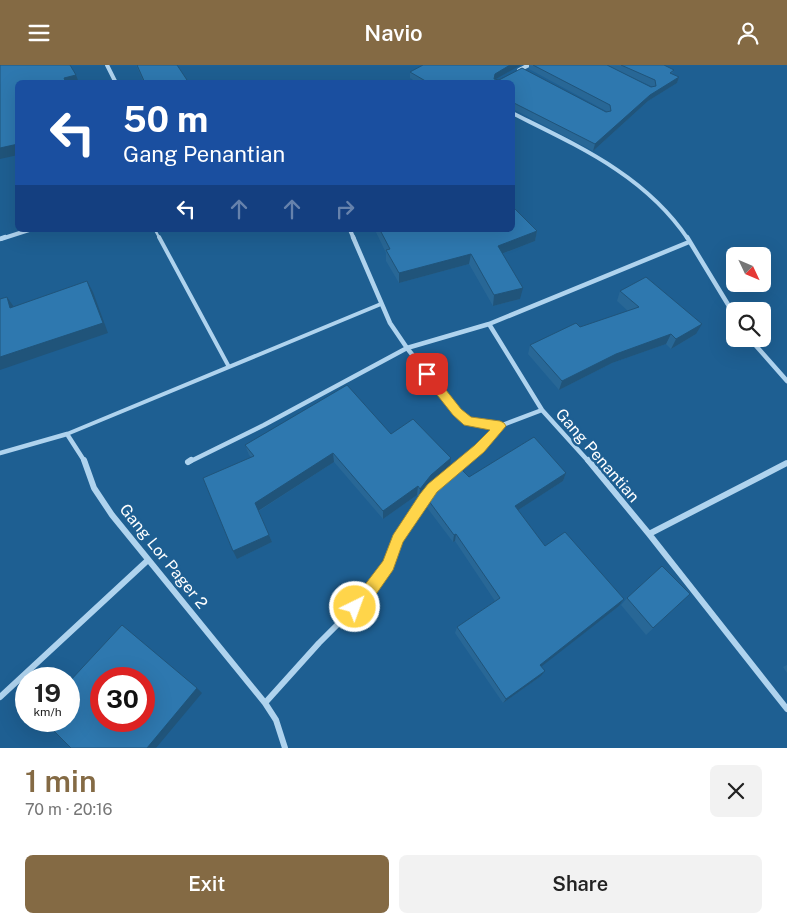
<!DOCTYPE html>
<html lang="en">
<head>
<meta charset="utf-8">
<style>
	body { margin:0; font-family:"Public Sans",sans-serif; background:#f2f2f2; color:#222; height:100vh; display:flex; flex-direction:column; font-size:19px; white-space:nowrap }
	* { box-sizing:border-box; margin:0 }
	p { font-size:16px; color:#767676 }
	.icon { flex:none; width:28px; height:28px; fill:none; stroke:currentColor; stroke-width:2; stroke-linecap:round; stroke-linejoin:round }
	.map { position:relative; height:683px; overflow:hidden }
	.panel { display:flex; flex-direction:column; background:#fff; flex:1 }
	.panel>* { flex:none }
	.top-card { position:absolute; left:15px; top:15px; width:500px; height:152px; border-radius:8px; box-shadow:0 5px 20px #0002; background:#1a4fa0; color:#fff; overflow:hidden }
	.needle { width:32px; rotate:134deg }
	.buttons { position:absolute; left:726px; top:182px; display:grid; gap:10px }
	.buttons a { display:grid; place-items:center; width:45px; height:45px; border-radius:8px; background:#fff; box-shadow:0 5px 20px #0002; font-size:25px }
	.speed { position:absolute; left:15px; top:602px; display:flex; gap:10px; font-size:25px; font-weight:700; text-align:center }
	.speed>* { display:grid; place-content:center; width:65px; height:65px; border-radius:50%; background:#fff; box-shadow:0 5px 20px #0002; line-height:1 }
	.speed small { font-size:12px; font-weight:400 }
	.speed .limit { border:8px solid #d22; background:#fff; color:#111 }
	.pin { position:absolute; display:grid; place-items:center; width:42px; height:42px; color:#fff; margin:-21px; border-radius:10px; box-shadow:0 2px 8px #0006 }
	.me { position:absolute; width:55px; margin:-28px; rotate:42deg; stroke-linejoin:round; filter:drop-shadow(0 0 4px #0008) }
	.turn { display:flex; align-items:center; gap:18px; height:105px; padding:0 25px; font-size:22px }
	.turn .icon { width:65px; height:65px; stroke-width:2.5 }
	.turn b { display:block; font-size:35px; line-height:42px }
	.lanes { display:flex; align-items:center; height:48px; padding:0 25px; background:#0003; justify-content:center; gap:25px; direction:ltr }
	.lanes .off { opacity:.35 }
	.round { display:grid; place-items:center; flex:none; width:52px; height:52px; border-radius:8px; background:#f2f2f2 }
	.summary { display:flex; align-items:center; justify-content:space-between; height:85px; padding:0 25px }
	h1 { font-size:30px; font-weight:600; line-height:38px; color:#846a44 }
	.action { display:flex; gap:10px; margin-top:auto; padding:10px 25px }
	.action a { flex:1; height:58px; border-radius:8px; background:#846a44; color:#fff; font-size:20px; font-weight:600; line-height:58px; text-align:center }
	.action a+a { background:#f2f2f2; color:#222 }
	header { display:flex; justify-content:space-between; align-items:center; height:65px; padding:0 25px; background:#846a44; color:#fff; font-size:22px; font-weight:600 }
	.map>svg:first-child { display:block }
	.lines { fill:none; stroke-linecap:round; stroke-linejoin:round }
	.service-far1 { stroke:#afd3ee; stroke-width:2.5 }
	.service { stroke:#afd3ee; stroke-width:4 }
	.minor-far2 { stroke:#afd3ee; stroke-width:4 }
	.minor-far1 { stroke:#afd3ee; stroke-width:4.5 }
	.minor { stroke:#afd3ee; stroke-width:6 }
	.wall { fill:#286796; fill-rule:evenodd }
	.shaded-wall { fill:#20547a }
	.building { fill:#2e78af; stroke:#20547a; fill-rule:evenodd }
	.route { fill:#ffd54a; stroke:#a68a30 }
	.labels { text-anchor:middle; stroke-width:5; stroke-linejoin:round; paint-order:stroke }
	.street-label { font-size:16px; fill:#fff; stroke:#1e5f92 }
</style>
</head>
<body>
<header><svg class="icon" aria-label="menu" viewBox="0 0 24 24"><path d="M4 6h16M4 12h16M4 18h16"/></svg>Navio<svg class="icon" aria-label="person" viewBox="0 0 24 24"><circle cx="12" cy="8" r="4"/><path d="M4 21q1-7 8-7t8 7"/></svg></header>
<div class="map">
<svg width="787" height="683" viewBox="0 0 787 683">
	<rect width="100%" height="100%" fill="#1e5f92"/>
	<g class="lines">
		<!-- service-far1 -->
		<path class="service-far1" d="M155,165L160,174"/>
		<!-- service -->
		<path class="service" d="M159,172L229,302
			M67,369L381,239"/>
		<!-- minor-far2 -->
		<path class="minor-far2" d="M107,0L116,18
			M519,5L529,0
			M512,48C578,81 645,110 688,174
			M350,165L354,174
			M1,174L29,165"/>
		<!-- minor-far1 -->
		<path class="minor-far1" d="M687,172L735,251
			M0,174L5,172
			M489,259L542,345
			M750,274L787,316
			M0,388L67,369L85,397
			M189,397L264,360L407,283L390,258L353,172
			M464,397L480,383L500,361
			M589,397L542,345L500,361L468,356L457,347L407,283L489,259L689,177"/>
		<!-- minor -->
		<path class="minor" d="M84,395L94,423L112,450L265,638L276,655L285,683
			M588,395L649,469L787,644
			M188,397L191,395
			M455,404L465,395
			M649,469L787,398
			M0,632L148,495
			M265,638L319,578L367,530L386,502L417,443L439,418"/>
	</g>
	<!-- wall -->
	<path class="wall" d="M136,0H177L189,18H144Z
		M423,0H521L495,14L499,15L522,3L606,47H608L529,4V0H664L674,5L672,9L679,12L677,18L648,36L593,86L513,44L512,45V18H418L410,13V7ZM608,1L653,22H651Z
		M375,165H512L537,166L535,176L502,189L520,234L493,241L469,199L399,218L386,196V188Z
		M620,226L696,269L671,284L666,279L612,298L559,325L528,289L530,280L628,246L617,236Z
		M391,369L451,393L450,402L430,419L419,432L417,430L383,454L334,397L259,446L272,477L237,494L251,392L249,390L245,380Z
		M566,408L563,416L518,445L545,481L624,534L619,541L541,601L545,606L541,611L503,638L455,568L457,562L495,536L455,476L453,477L425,440L426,432L469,412Z
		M690,529L646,570L621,540L627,533Z
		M787,600V608L783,602Z"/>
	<!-- shaded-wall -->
	<path class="shaded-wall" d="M510,0H521L494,15L495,9Z
		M76,10L79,18H66L64,13Z
		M679,12L677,18L648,36L593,86L595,79L650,30Z
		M18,79V90L0,94V83Z
		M537,166L535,176L496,191L498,181Z
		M471,189L469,199L399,218V208Z
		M87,216L93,227L108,268L0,305V292Z
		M523,223L520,234L493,241L494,230Z
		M7,232L14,242L10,243Z
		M702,259L696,269L671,284L676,274Z
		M671,269L666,279L612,298L559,325L562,316L616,289Z
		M333,388L334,397L258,446L255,438Z
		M451,393L450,402L430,419L419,432L420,424L431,410Z
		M566,408L563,416L512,449L515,441Z
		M418,421L417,430L383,454V446Z
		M456,469L455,476L453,477L454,470Z
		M269,470L272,477L237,494L233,486Z
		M624,534L619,541L537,605L540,600Z
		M545,606L541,611L503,638L506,634Z
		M197,623L202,628L156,683H147Z"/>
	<!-- building -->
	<path class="building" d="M0,0H70L76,10L64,13L66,18H18V79L0,83Z
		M137,0H177L189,18H145Z
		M423,0H510L495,9L494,14L499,15L522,3L606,47L611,46L610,40L533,0H607L651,22L656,21L655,15L621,0H664L674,5L670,8L679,12L650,30L595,79L514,38L512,39V18H429L410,7Z
		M512,141L537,166L498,181L523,223L494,230L471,189L399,208L386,185L390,184L380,165H512Z
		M646,212L702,259L676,274L671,269L616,289L562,316L530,280L576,258L580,262L639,242L620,226Z
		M87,216L103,258L0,292V234L7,232L10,243Z
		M347,320L391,369L413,354L451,393L431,410L420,424L418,421L383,446L333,388L255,438L269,470L233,486L203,413L254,391L245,380Z
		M534,372L566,408L515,441L545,481L565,467L624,534L540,600L545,606L506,634L457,562L500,533L456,469L454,470L426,432L438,418L458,401L469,412Z
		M662,501L690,529L653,563L627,533Z
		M122,560L197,623L147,683H71L44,656H69V617ZM101,614H144V656H101Z"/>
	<!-- route -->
	<path class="route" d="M427,305L431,306L461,344L471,352L500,356L504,358L506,361L484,387L437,427L403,477L393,505L372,535L360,547L355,549L350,547L348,542L383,496L393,470L420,429L428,419L475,380L490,365L464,360L453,350L423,312L422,309Z"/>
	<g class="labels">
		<!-- street labels -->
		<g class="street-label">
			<text transform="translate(598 390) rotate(49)" y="6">Gang Penantian</text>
			<text transform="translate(164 491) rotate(51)" y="6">Gang Lor Pager 2</text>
		</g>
	</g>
</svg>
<div class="buttons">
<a><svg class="needle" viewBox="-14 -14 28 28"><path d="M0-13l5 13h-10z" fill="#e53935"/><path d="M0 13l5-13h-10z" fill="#767676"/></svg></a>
<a><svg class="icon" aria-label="search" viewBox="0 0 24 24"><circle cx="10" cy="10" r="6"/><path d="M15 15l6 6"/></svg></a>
</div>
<div class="speed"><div>19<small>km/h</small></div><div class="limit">30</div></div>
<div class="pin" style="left:427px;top:309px;background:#d93025"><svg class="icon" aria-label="arrive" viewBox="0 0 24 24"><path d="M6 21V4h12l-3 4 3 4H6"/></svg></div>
<svg class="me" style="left:355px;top:542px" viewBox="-20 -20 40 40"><circle r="17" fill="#ffd54a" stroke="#fff" stroke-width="3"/><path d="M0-11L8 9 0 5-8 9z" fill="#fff"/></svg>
<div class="top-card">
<div class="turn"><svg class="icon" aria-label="left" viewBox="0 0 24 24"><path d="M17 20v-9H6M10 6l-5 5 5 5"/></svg><div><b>50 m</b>Gang Penantian</div></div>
<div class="lanes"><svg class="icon" aria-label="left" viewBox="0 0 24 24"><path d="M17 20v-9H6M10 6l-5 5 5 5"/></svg><svg class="icon off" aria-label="ahead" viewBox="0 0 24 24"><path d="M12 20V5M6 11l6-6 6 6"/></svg><svg class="icon off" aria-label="ahead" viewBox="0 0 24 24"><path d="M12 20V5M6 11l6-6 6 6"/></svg><svg class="icon off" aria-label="right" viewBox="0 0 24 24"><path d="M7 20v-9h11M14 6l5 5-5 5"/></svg></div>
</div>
</div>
<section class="panel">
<div class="summary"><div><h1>1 min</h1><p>70 m · 20:16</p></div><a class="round"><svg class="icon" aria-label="close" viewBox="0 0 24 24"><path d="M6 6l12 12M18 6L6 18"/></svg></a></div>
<div class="action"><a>Exit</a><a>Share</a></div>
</section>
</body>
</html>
